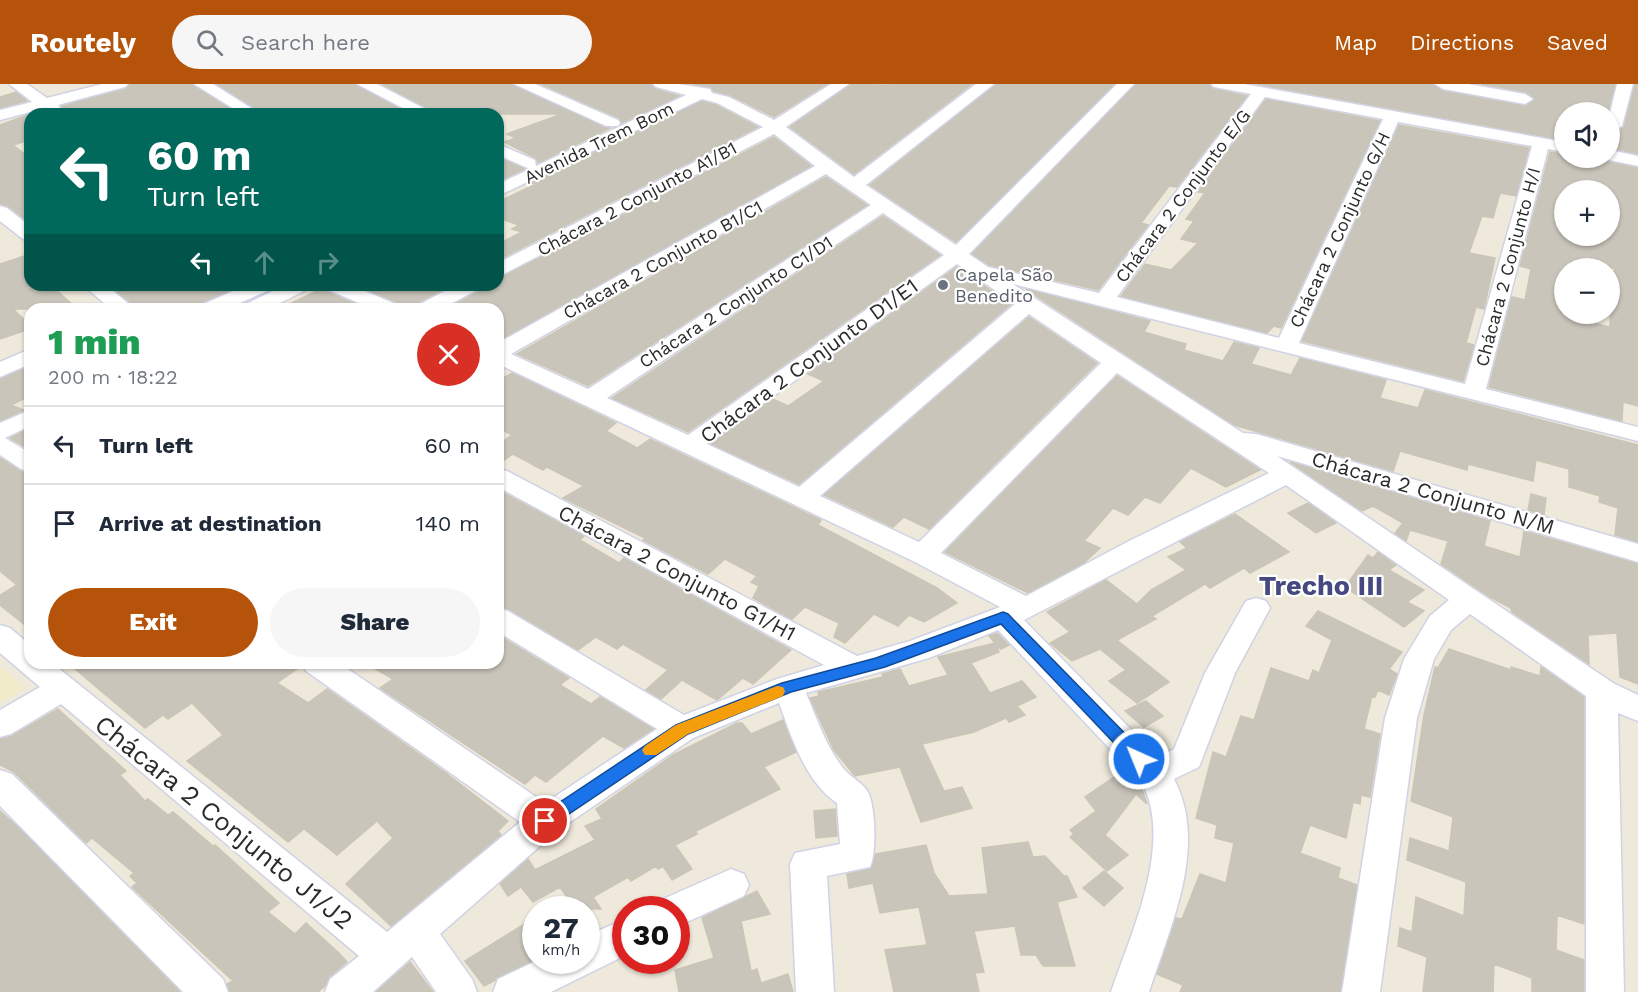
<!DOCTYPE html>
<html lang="en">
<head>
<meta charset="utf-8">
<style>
	body { margin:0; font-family:"Work Sans",sans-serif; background:#f6f6f7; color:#1f2937; height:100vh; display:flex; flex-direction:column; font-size:22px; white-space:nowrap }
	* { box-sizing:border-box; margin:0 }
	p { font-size:20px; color:#747a83 }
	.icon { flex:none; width:33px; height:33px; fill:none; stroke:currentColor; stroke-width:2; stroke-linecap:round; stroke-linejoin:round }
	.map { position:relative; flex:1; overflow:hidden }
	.drawer { position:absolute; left:24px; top:219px; width:480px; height:366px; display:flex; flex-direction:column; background:#fff; border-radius:18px; box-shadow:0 2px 4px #0004 }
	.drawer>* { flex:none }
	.top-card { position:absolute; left:24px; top:24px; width:480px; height:183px; border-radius:18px; box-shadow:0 2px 4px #0004; background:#00695c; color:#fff; overflow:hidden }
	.buttons { position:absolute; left:1554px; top:18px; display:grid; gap:12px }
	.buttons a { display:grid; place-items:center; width:66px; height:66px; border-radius:50%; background:#fff; box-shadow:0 2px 4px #0004; font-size:30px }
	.speed { position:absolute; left:522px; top:812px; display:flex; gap:12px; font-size:30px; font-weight:700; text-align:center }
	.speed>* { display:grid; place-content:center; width:78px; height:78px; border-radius:50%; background:#fff; box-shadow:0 2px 4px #0004; line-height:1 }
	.speed small { font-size:15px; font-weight:400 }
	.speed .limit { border:9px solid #d22; background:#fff; color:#111 }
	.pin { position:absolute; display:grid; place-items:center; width:51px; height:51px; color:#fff; margin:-26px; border:3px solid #fff; border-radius:50%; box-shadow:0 2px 6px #0007 }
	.me { position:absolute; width:66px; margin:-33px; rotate:316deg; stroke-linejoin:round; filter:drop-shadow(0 0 4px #0008) }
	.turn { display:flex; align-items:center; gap:21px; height:126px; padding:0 24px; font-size:27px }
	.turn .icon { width:78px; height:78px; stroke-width:2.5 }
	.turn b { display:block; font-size:42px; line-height:51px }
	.lanes { display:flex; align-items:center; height:57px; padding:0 24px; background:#0003; justify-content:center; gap:30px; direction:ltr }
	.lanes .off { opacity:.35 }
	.round { display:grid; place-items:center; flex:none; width:63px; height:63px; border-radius:32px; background:#f6f6f7 }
	.overview { display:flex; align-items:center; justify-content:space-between; height:102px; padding:0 24px }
	h1 { font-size:36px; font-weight:800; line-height:45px; color:#1e9e55 }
	.action { display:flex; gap:12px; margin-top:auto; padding:12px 24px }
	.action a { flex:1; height:69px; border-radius:36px; background:#b45309; color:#fff; font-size:24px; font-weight:800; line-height:69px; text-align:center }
	.action a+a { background:#f6f6f7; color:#1f2937 }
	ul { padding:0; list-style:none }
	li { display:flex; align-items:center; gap:18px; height:78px; padding:0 24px; border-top:2px solid #e0e1e3 }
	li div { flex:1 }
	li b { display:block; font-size:22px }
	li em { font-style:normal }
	header { display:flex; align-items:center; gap:36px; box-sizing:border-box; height:84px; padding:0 30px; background:#b45309; color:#fff }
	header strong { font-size:28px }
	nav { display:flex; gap:33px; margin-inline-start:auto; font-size:21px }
	.search { width:420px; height:54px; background:#f6f6f7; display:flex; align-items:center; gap:15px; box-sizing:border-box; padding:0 21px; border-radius:33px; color:#747a83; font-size:22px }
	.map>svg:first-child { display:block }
	.education { fill:#f1eac9 }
	.building { fill:#cac5bb; stroke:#cac5b5; stroke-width:1.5; fill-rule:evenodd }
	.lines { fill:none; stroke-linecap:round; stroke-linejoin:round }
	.minor-casing { stroke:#d0d2e5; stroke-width:3 }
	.minor { fill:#fff; fill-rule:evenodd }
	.route { fill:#1a73e8; stroke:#114b97; stroke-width:1.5 }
	.slow { fill:#f59e0b }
	.worship-dot { fill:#6b7280; stroke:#fff; stroke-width:2 }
	.labels { text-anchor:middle; stroke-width:4.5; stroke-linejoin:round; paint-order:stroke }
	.far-street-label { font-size:18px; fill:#2b2b2b; stroke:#fff }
	.far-worship-label { font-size:18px; fill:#5b616d; stroke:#fff; text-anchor:start }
	.street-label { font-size:21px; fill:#2b2b2b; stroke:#fff }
	.near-street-label { font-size:26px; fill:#2b2b2b; stroke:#fff }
	.district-label { font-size:27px; font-weight:bold; fill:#464980; stroke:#fff }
</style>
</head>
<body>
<header>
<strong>Routely</strong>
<div class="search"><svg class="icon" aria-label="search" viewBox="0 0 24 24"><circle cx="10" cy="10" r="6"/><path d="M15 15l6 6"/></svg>Search here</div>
<nav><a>Map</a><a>Directions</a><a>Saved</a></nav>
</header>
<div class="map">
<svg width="1638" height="908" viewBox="0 0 1638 908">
	<rect width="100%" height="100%" fill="#eee9db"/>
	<!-- education -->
	<path class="education" d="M0,582L25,604L0,619Z"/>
	<!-- building -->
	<path class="building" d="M130,0H192L238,30H60L62,22L126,5Z
		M217,0H355L409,30H263Z
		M382,0H512L610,44L538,79L536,74L504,58L516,54L507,50L562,30H437Z
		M541,0H651L655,5L679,12L622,39L619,34Z
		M693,0H827L774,33L730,11L714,7L710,3Z
		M851,0L879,1L972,0L854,90L790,43Z
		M996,0H1114L956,158L870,101Z
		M1136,0H1209L1214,5L1247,12L1177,103L1169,102L1141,139L1148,141L1098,206L989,181L972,170Z
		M1257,0H1432L1443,7L1525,22L1535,16L1526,8L1481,0H1615L1608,28H1564V56Z
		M1635,0H1638V70L1610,64V48L1615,49L1624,43Z
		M16,8L27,17L0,24V13Z
		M1266,15L1380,37L1281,244L1274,242L1267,249L1121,212L1145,180L1171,186L1198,159L1181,155L1194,137L1186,135L1205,109L1198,108Z
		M702,17L716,21L758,43L498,176V160L522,148L512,145L519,141L498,134V118L536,100L530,99Z
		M30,30V56L13,61L30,74V139L8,122L0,120V41Z
		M1399,41L1529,64L1516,112L1500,109L1493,134L1482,132L1469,169L1495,174L1484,225L1476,223L1466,259L1474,261L1463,297L1302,257Z
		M774,53L811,82L505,253L498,250V225H446L480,207L484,201H498V195Z
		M1550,68L1564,70V74H1602L1604,77L1638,84V322L1623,318L1622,337L1489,303L1512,213L1525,216L1531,185L1520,182ZM1564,106H1610V152H1564ZM1564,184H1615L1610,202V243L1564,232Z
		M498,73L525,85L503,95L498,94Z
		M826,93L867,121L588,302L517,270Z
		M883,132L940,171L688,348L612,314Z
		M30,170V201H51L77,225H13L30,241V245L0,255V180Z
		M957,183L1011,220L799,400L711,360L773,315L788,322L824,297L808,290Z
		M110,201H241L189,225H137Z
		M377,201H451L417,219L412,225H404L399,219L368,206Z
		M323,204L325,207L367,225H279Z
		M1026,205L1150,237L1144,248L1186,260L1184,266L1223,277L1234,258L1259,264L1251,280L1291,291L1300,274L1386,296L1380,314L1418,324L1425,306L1638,361V458L1615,451L1618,424L1599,418L1600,412L1569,403V385L1536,376L1533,397L1468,380L1467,386L1400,367L1393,387L1234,341Z
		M1029,233L1097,279L929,445L904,433L893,443L824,411Z
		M30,282V312L11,321L24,326L0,337V295Z
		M512,289L616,339L606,347L637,364L650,355L821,436L818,441L937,504L957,519L924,538L909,531L898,542L874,530L845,559L834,553L839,539L805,523L792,535L753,514L759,502L751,498L757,492L725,475L708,490L643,456L645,454L563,414L584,402L547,383L543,386L513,370L498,380V361L512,351L498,344V297Z
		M1117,292L1260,386L1226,403L1191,384L1160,419L1145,413L1128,431L1113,424L1084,457L1100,464L1084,479L1028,509L945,468Z
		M30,344V366L10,354Z
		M0,374L20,387L30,390V545L0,521V511L17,501L0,487Z
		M1290,378L1490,437L1484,462L1520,473L1524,447L1638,480V600L1620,593L1617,549L1588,551L1589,580L1512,528L1511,524L1490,513L1441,480L1448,457L1410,446L1406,457L1395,449L1403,439L1373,422L1362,427Z
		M498,406L584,452L580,456L619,479L624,474L791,566L753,600L743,594L717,616L682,596L661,615L646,606L668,586L623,560L617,565L596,553L578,566L509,525L498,522Z
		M1531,410L1546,414L1544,431L1528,426Z
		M1308,419L1336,439L1316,449L1288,429Z
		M1235,430L1289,468L1250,489L1244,484L1210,504L1205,500L1152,532L1156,535L1117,556L1169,598L1137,619L1109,597L1126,586L1100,565L1072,577L1050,559L1070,548L1047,528L1106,496L1137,520L1151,506L1186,486L1168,473L1187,464L1180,458Z
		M1378,468L1396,481L1389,486L1424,506L1407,518L1424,527L1404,543L1345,503L1368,471L1373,474Z
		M1318,527L1402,568L1389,585L1397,590L1389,611L1378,606L1375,613L1372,612L1364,645L1380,650L1370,713L1361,711L1360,720L1353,718L1346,754L1310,741L1300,769L1340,784L1338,794L1357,801L1340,908H1180L1183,901L1157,890L1176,834L1182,835L1200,790L1226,799L1234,759L1215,754L1217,741L1196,734L1213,668L1226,673L1241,632L1254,636L1271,584L1309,597L1313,586L1319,589L1332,556L1306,542Z
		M997,549L1009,561L1001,565L997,562L999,568L971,579L990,609L1022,597L1036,613L1017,622L1025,631L1009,638L1006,634L974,648L922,660L944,707L962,703L972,724L921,738L900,683L855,692L834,666L810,614L819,612L818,608L883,593L882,590L900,585L909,602L948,591L938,573L995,559L989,552Z
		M498,551L569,594L560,601L591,620L600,613L653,645L624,664L603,652L546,698L535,691L525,700L380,604L393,595L365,579H498Z
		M1449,565L1511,586V583L1540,592L1541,583L1584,613V840L1557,831L1556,866L1584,876V908H1532V894L1494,880L1493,908H1423L1427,873L1398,862L1400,844L1412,848L1416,813L1464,832L1466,798L1407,776L1410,754L1449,767L1453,733L1411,717L1424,631L1435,583L1438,584Z
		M68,579H300L301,582L277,599L308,619L327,605L446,689L508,737L498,747L501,751L391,842L346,800L393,754L377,737L337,771L304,745L288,758L187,677L223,651L192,619L168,635L163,631L145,644Z
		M1146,617L1163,632L1144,643L1125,627Z
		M58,625L126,687L120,691L145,717L148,715L168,731L173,728L213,762L215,761L279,819L268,828L295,850L306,839L340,870L347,878L329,893L325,902L318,908H230L227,900L233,897L132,803L137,799L130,792L134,789L92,754L86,759L14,688L0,681V655L12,652Z
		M783,636L796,668L764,683L780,705L696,747L697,750L675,761L692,785L672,796L663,782L658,785L656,782L631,797L628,793L593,813L601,825H575L560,803L533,818L521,803L508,812L500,800L528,775L535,786L595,756L585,742L602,735L596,725L673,671L737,639H742L751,650Z
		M1126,685L1140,700L1147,720L1136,710L1105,751L1128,771L1107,787L1070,753L1074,750L1070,746L1096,727L1085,713Z
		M835,725L837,752L816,754L814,727Z
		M0,727L20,745L180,908H0Z
		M1028,758L1033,773L1045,772L1064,792H1067L1077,813L1057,818L1075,882H1043L1036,871H1021L1015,842L974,847L984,888L975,889L979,908H894L885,866L927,861L919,823L880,829L873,799L849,804L847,790L870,785L876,770L926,761L934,789L949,812L988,810L982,764Z
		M1104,787L1123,804L1104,822L1083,804Z
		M757,807L770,830L741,837L751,887L757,885L761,899L788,890L793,908H679L675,886L714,874L702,834Z
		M526,839L536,853V875L484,902L465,877Z
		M410,878L433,908H376Z"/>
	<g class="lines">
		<defs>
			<path id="minor" d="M9,0H27L47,14L102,0H128L125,3L58,21L61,25L59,28L53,30L42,25L0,36V26L32,18Z
				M194,0H213L261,30H242Z
				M357,0H377L435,30H414Z
				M514,0H535L618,36L620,39L618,42H606Z
				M653,0H679L710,5L712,9L729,13L774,36L831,0H849L786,43L854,93L976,0H994L866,101L956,161L1117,0H1134L969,170L988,183L1099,209L1251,10L1214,3L1211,0H1244L1564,58V68L1548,65L1486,305L1638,343V357L1013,200L1243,349L1256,350L1638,460V478L1277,372L1613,599L1638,611V637L1618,629L1624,908H1586V612L1470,530L1451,546L1434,575L1417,634L1380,908H1342L1385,634L1404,575L1430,532L1449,516L1286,401L1024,536L1158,673L1174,665L1205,589L1246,517L1256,514L1266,517L1270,524L1235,589L1199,683L1174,695C1209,761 1170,843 1149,908H1111C1131,849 1174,759 1142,699L998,546L929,574L806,609C817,635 826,662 843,684C851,694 864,699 869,710C875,725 877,768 870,783L827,792L834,908H796L790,780L795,769L840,760L837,719C806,699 791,652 779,619L693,654L557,747L440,850L472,895L477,908H436L412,873L373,908H325L330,895L359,872L61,620L11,650L0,653V626L40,603L0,569V541L10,544L30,561V579H52L387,848L520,738L306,587L302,579H339L545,719L657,645L498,548V524L508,527L684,631L777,595L824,581L498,403V385L507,387L857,572L910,557L1000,523L913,477L498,280V259L815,82L774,50L498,193V179L763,43L717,19L702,15L498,112V100L530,85L498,71V60L535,76L536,82L686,11L656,3ZM1265,13L1383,35L1279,254L1117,213ZM1398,38L1532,62L1465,300L1299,259ZM826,90L871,121L588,305L511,270ZM883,129L944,171L688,351L607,314ZM957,180L1015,220L799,403L707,360ZM1029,230L1101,279L919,458L820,412ZM1117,289L1269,389L1129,457L1026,512L941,469Z
				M1435,0H1468L1525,10L1533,15L1525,20L1443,5Z
				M1617,0H1633L1622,42L1614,47L1610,46V29Z
				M1610,66L1638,72V82L1604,75L1610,74Z
				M0,122L7,124L30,142V157L23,155L0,137Z
				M83,201H106L135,225H111Z
				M247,201H275L272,205L226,225H197L201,221Z
				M285,201H311L308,205L268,225H240L244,221Z
				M323,201H351L398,221L402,225H373L326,205Z
				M456,201H482L479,205L441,225H414L418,221Z
				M30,265V280L0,293V278Z
				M30,326V342L5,354L30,369V388L21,385L0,371V339Z
				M0,686L12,690L223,895L228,908H183L0,722Z
				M731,785L744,790L749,801L744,812L676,843V825H659L663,815Z
				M626,835V871L551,908H493L498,895L538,876H586V852Z"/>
		</defs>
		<!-- minor casing -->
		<use href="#minor" class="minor-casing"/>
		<!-- minor -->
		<use href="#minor" class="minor"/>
	</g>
	<!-- route -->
	<path class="route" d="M1003,528L1008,530L1145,670L1147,675L1145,679H1133L1001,540L885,583L791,608L688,650L551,742L545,744L539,742L536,737L539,732L676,641L782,599L876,574Z"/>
	<!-- slow -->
	<path class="slow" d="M777,602L783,603L785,607L783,612L688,650L656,671H645L642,666L645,662L676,641Z"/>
	<!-- markers -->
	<circle class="worship-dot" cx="943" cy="201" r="6"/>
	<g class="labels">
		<!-- far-street labels -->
		<g class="far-street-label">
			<text transform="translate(599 59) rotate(-26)" y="6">Avenida Trem Bom</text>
			<text transform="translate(1183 112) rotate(-53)" y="6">Chácara 2 Conjunto E/G</text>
			<text transform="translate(637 115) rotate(-28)" y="6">Chácara 2 Conjunto A1/B1</text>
			<text transform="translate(1340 146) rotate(-65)" y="6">Chácara 2 Conjunto G/H</text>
			<text transform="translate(663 176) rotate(-29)" y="6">Chácara 2 Conjunto B1/C1</text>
			<text transform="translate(1508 183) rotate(-75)" y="6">Chácara 2 Conjunto H/I</text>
			<text transform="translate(736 218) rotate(-33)" y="6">Chácara 2 Conjunto C1/D1</text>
		</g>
		<!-- far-worship labels -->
		<g class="far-worship-label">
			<text x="955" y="197">Capela São<tspan x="955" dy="21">Benedito</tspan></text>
		</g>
		<!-- street labels -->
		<g class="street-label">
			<text transform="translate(809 277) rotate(-36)" y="7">Chácara 2 Conjunto D1/E1</text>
			<text transform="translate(1433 409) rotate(16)" y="7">Chácara 2 Conjunto N/M</text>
			<text transform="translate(677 489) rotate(28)" y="7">Chácara 2 Conjunto G1/H1</text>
		</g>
		<!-- near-street labels -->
		<g class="near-street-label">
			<text transform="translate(224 738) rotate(39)" y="9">Chácara 2 Conjunto J1/J2</text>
		</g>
		<!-- district labels -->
		<g class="district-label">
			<text x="1321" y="511">Trecho III</text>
		</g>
	</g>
</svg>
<div class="buttons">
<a><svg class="icon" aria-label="sound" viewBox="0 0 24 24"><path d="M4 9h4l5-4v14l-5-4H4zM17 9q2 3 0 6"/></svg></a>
<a>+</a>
<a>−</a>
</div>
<div class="speed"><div>27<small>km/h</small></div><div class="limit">30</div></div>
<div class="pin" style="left:545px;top:737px;background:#d93025"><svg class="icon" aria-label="arrive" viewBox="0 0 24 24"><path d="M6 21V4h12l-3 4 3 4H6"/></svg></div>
<svg class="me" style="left:1139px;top:675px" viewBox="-20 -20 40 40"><circle r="17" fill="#1a73e8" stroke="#fff" stroke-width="3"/><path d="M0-11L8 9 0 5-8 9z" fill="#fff"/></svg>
<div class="top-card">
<div class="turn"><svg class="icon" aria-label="left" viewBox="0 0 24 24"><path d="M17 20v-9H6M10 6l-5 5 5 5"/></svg><div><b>60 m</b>Turn left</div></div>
<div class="lanes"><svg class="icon" aria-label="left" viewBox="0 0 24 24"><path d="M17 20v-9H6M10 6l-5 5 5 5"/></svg><svg class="icon off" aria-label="ahead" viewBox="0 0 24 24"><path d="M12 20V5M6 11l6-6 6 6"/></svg><svg class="icon off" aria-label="right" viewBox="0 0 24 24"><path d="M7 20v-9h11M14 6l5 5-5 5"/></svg></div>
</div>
<section class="drawer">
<div class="overview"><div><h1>1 min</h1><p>200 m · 18:22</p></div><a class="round" style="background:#d93025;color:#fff"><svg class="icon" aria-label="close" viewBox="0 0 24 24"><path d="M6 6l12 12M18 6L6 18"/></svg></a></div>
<ul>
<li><svg class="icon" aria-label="left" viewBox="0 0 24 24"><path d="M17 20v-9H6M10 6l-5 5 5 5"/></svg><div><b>Turn left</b></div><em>60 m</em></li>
<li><svg class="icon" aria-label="arrive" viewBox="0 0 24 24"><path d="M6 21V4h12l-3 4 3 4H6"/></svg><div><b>Arrive at destination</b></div><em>140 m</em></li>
</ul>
<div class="action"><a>Exit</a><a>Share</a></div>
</section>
</div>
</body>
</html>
